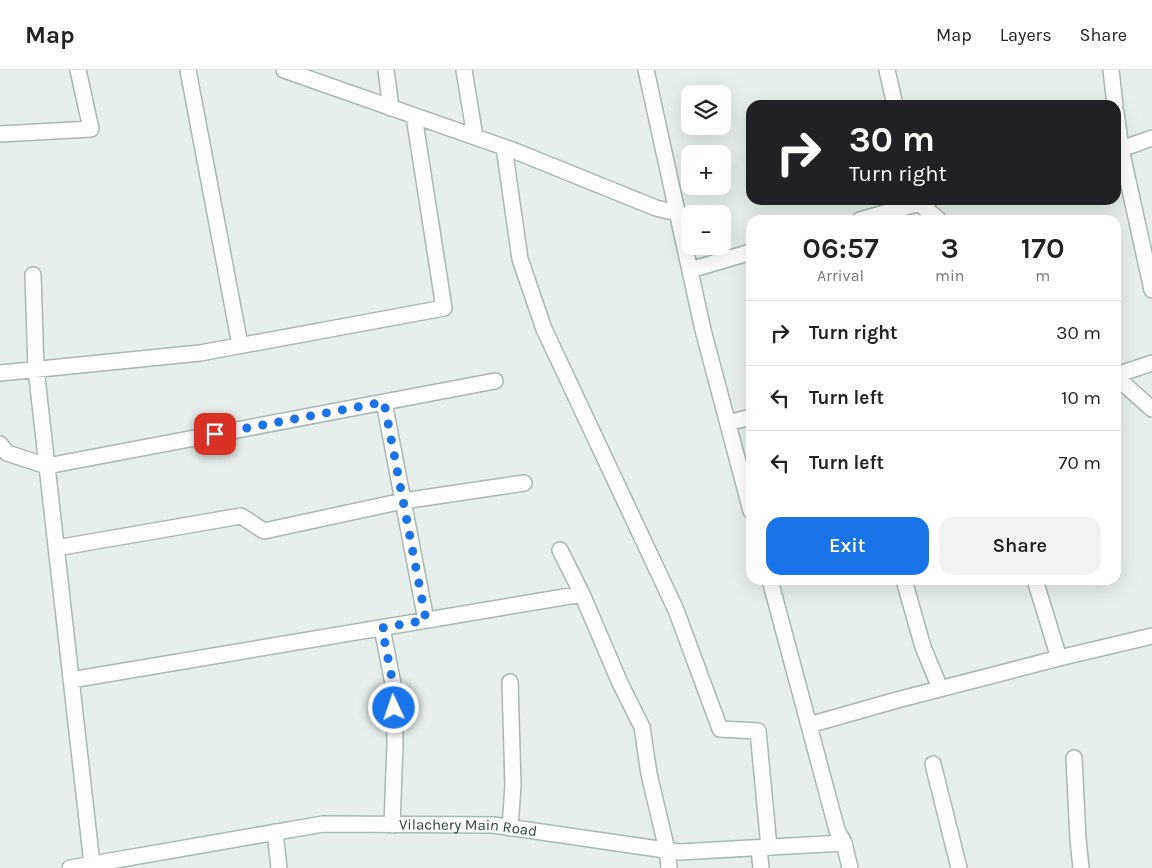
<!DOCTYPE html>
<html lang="en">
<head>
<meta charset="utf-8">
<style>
	body { margin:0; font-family:Karla,sans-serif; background:#f2f2f2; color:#222; height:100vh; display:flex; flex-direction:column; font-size:19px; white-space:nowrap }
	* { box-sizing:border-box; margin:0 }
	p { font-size:16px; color:#767676 }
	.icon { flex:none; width:28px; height:28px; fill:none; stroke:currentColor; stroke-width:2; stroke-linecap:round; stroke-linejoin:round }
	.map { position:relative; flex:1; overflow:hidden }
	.side { position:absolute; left:746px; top:145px; width:375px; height:370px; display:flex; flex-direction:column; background:#fff; border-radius:15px; box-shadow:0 5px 20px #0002 }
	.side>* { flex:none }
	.hud { position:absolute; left:746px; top:30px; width:375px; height:105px; border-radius:15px; box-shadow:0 5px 20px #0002; background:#202124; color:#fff; overflow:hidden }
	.fabs { position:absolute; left:681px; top:15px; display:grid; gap:10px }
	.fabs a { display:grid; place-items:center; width:50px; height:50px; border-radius:10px; background:#fff; box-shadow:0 5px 20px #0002; font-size:25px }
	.pin { position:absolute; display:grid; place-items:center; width:42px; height:42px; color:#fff; margin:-21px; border-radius:10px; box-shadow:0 2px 8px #0006 }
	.me { position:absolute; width:55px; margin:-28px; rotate:357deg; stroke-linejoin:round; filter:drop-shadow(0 0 4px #0008) }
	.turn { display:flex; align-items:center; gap:18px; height:105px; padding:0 20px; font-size:22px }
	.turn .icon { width:65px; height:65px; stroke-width:2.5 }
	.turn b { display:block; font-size:35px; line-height:42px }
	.eta { display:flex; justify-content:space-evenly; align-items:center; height:85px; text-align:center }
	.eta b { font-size:30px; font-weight:600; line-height:35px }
	.cta { display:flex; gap:10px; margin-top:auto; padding:10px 20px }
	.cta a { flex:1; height:58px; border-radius:15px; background:#1a73e8; color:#fff; font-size:20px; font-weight:600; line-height:58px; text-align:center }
	.cta a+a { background:#f2f2f2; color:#222 }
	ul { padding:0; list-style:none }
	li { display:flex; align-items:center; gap:15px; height:65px; padding:0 20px; border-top:1px solid #e0e0e0 }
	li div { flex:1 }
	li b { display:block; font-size:19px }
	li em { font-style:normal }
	header { display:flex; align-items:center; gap:30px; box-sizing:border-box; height:70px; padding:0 25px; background:#fff; border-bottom:1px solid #e0e0e0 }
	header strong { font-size:24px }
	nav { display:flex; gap:28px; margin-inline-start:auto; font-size:18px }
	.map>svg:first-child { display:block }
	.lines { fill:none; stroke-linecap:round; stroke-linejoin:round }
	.minor-casing { stroke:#a8b8b2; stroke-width:18 }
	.secondary-casing { stroke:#a4bbb3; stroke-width:18 }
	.minor { stroke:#fff; stroke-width:15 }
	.secondary { stroke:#fff; stroke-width:15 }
	.route { stroke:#1a73e8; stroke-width:9; stroke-dasharray:0 16.2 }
	.labels { text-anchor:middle; stroke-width:5; stroke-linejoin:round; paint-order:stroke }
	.street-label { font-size:15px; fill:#24423a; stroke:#f7fbf9 }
</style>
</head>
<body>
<header>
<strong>Map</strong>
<nav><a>Map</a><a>Layers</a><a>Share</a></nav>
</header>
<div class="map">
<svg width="1152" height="798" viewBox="0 0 1152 798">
	<rect width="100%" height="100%" fill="#e6efeb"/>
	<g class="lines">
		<defs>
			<path id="minor" d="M188,0L240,275
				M284,0L515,81L656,138L677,143
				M386,0L391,38
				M464,0L475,67
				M646,0L703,260L751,441
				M887,0L895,35
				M1111,0L1115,35
				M1116,42L1121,79L1152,68
				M0,64L91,59L78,0
				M504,77L520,189L544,259L676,540L720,659L758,661L769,777
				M1116,80L1121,79L1152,220
				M919,130V133L939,150
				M860,150L930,130
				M690,200L751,182
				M33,205L36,299L92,794
				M0,303L200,283L444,238L414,46
				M1116,305L1152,293
				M1116,307L1152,339
				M384,332L426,550
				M728,353L751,347
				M0,374L7,383L47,396L495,311
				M56,478L241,446L264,461L403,431L524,413
				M560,480L582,524L620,613L642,657L649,704L667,780L669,798
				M770,510L837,760L844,773
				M904,510L923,577L940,618
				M382,558L394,619L395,675L392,755
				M1059,588L1152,566
				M71,610L582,524
				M809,655L897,630L1059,588L1035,510
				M1074,688L1078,769L1081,798
				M933,694L959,798
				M510,758L513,715L510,612
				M275,762L279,798
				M759,778L761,798"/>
			<g id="secondary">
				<path id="s1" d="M70,798L323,754L493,755L679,782L844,773L850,798"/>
			</g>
		</defs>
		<!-- minor casing -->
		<use href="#minor" class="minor-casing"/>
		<!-- secondary casing -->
		<use href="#secondary" class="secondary-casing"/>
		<!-- minor -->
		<use href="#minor" class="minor"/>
		<!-- secondary -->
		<use href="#secondary" class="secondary"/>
	</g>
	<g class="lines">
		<!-- route -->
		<path class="route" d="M215,364L384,332L426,550L382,558L394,619V638"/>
	</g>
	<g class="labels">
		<!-- street labels -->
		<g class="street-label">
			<text dy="5" stroke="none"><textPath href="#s1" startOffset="402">Vilachery Main Road</textPath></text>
		</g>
	</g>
</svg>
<div class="fabs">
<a><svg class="icon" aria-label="layers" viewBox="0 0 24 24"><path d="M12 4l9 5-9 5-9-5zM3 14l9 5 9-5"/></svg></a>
<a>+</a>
<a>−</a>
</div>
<div class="pin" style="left:215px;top:364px;background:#d93025"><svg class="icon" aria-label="arrive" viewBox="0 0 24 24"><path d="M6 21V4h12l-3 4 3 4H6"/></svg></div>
<svg class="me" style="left:394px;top:638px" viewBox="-20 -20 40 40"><circle r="17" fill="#1a73e8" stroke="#fff" stroke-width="3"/><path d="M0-11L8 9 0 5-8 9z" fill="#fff"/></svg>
<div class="hud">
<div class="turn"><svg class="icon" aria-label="right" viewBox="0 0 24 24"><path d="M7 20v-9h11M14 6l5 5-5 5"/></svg><div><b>30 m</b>Turn right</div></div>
</div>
<section class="side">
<div class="eta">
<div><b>06:57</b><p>Arrival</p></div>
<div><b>3</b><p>min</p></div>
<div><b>170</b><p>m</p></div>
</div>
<ul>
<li><svg class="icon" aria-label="right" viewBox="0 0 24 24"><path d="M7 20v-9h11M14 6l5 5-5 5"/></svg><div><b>Turn right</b></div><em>30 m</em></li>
<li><svg class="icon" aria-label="left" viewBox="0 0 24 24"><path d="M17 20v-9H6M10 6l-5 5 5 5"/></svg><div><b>Turn left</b></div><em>10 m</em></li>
<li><svg class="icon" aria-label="left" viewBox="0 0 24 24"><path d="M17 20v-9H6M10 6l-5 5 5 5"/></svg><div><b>Turn left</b></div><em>70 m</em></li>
</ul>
<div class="cta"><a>Exit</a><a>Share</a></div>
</section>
</div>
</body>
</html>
